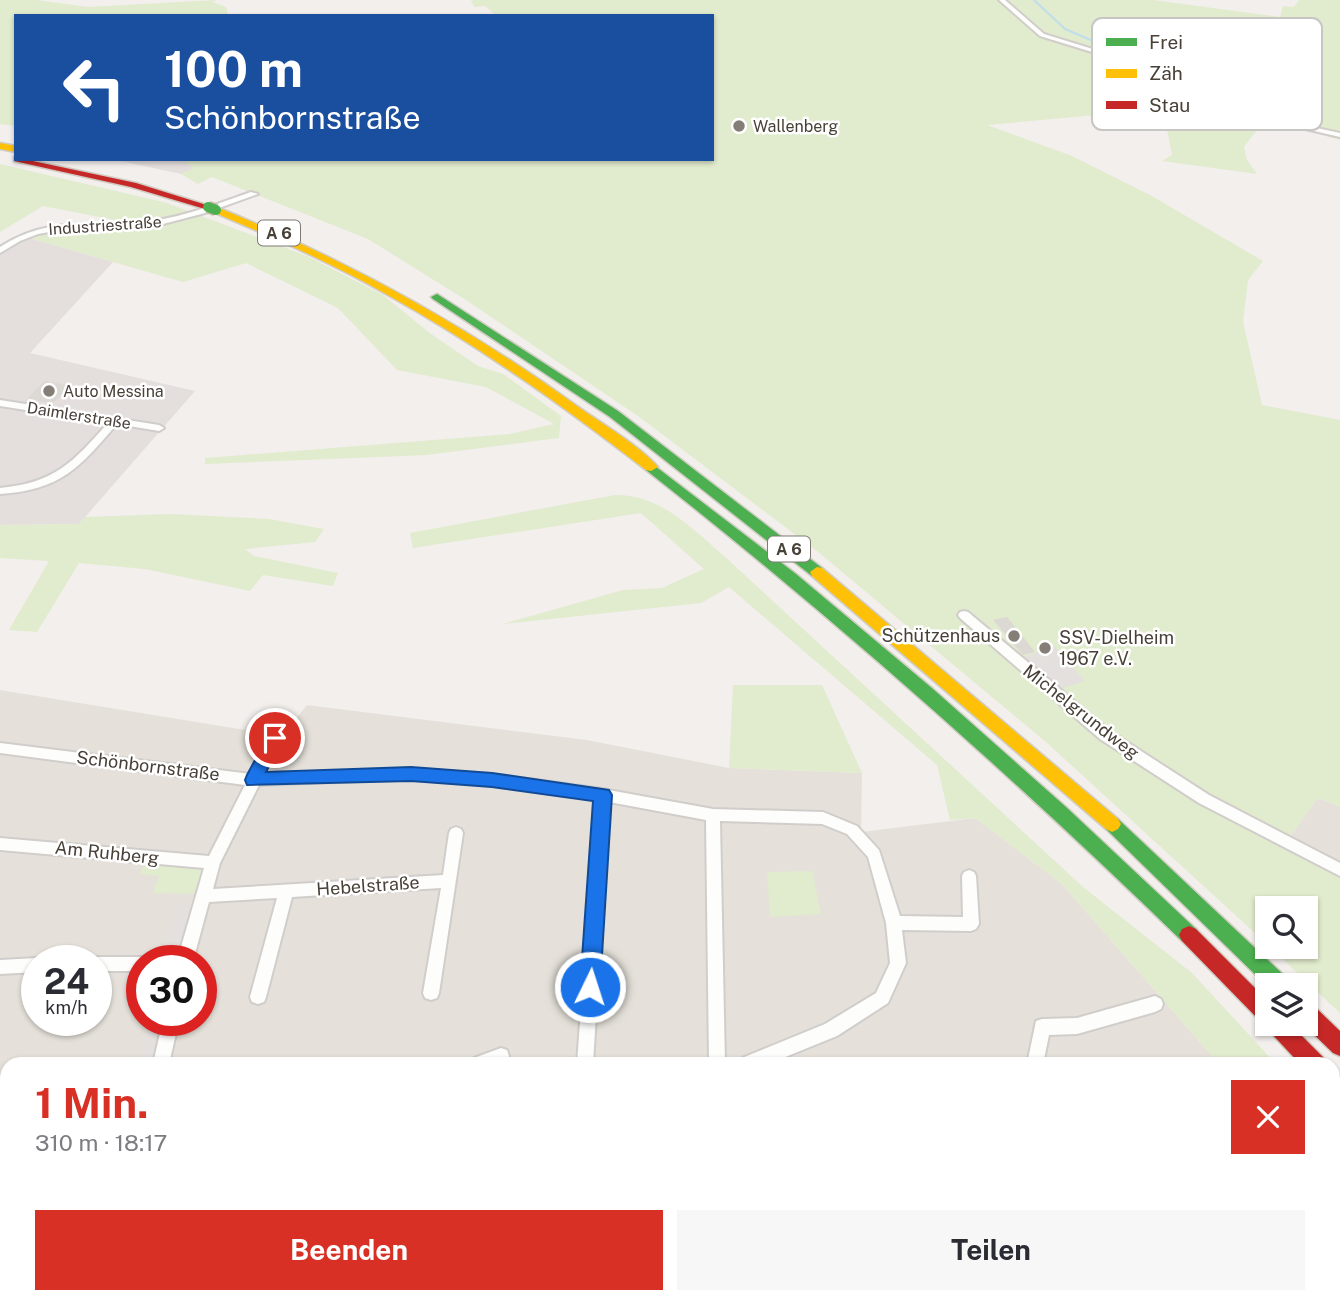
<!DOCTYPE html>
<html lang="de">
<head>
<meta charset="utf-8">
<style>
	body { margin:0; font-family:"Public Sans",sans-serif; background:#f7f7f7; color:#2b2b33; height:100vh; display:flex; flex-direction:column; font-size:26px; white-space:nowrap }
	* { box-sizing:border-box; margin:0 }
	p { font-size:23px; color:#7c7c81 }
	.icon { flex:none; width:38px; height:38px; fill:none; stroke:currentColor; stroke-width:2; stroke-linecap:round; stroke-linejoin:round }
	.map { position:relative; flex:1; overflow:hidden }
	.details { position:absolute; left:0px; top:1057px; width:1340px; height:247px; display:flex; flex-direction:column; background:#fff; border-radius:21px 21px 0 0; box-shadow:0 2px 5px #0004 }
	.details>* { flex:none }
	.banner { position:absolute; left:14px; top:14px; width:700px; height:147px; border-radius:0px; box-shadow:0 2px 5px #0004; background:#1a4fa0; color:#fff; overflow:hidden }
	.buttons { position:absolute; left:1255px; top:896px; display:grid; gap:14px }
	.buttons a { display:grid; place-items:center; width:63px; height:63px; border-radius:0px; background:#fff; box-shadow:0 2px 5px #0004; font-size:35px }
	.speed { position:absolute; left:21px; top:945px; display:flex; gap:14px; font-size:35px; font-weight:700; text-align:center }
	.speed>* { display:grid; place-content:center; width:91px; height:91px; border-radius:50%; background:#fff; box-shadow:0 2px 5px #0004; line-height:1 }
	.speed small { font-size:18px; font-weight:400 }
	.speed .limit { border:10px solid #d22; background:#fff; color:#111 }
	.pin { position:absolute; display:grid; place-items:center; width:60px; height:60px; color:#fff; margin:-30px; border:4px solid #fff; border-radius:50%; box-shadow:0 2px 7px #0007 }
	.me { position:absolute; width:77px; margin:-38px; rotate:4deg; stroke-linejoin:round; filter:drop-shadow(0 0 5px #0008) }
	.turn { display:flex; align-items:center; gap:24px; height:147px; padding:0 35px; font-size:32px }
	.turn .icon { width:91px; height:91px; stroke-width:2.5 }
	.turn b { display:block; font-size:49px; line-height:60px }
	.round { display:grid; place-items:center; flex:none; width:74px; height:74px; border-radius:0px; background:#f7f7f7 }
	.head { display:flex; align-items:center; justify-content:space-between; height:119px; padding:0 35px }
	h1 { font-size:42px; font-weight:700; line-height:52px; color:#d93025 }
	.primary-button { display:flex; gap:14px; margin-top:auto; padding:14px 35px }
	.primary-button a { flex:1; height:80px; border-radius:0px; background:#d93025; color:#fff; font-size:28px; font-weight:700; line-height:80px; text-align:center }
	.primary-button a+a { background:#f7f7f7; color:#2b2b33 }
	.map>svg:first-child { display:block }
	.residential { fill:#e5e1da; fill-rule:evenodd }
	.industrial { fill:#e4dfdc }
	.green { fill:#e1ebcd }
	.parking { fill:#e4e0dd }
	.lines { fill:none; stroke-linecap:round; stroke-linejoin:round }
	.stream { stroke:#bfdeed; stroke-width:2 }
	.building { fill:#dcd8d4 }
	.street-casing { stroke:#d0cdca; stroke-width:4 }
	.fast-casing { stroke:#d0ccc3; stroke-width:3 }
	.slow-casing { stroke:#d0ccc3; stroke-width:3 }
	.jam-casing { stroke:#d0ccc3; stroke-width:3 }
	.street { fill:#fdfdfc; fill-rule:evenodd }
	.fast { fill:#4caf50; fill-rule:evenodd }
	.slow { fill:#ffc107; fill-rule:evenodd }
	.jam { fill:#c62828; fill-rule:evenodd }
	.fast-bridge-casing { stroke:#c9bba8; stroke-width:13; stroke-linecap:butt }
	.fast-bridge { stroke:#4caf50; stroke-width:10 }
	.route { fill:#1a73e8; stroke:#114b97; stroke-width:2 }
	.poi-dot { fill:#847e77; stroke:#fff; stroke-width:2.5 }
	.labels { text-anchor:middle; stroke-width:5; stroke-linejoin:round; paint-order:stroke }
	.far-poi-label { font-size:16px; fill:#484138; stroke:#fff; text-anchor:start }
	.far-street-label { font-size:16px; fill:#484138; stroke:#fff }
	.shield { fill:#fff; stroke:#7f7a74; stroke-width:2 }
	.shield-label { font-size:16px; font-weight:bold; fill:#484138 }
	.poi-label { font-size:18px; fill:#484138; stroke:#fff; text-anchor:end }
	.street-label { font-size:18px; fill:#484138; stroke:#fff }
	.key { fill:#fff; stroke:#c8c6c3; stroke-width:2 }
	.key-label { font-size:19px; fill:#484138 }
</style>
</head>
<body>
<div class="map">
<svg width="1340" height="1303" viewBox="0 0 1340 1303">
	<rect width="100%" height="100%" fill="#f2efec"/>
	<!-- residential -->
	<path class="residential" d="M0,690L282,736L307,705L587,740L729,768L862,773L861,832L975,818L1062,884L1219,1064H7V1297H1334V1194L1340,1205V1303H0ZM37,961H96V1020H37ZM142,961H201V1020H142Z
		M1318,798L1340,807V875L1286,842Z"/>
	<!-- industrial -->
	<path class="industrial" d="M112,159H183L195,168L181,174Z
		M22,236L113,262L30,353L195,391L79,524L0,525V248Z"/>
	<!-- green -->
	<path class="green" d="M0,0H36L88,7L217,0L212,2L226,7L228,15L331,16H16V126L0,124Z
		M471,0H1153L1280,17L1283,6L1294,7L1299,0H1340V140L1266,118L1244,147L1247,160L1257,174L1162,161L1172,155L1163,109L987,125L1072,156L1150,195L1263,261L1248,280L1243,322L1262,405L1340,420V807L1318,798L1286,842L1340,875V1013L1270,947H1306V908H1267V944L1046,742L817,551L638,416L466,300L368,239L212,177L198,184L181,174L194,168L183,159H712V16H372L494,14L485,6L474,7Z
		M0,164L167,203L307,256L383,295L431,334L478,366L503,374L561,416L559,438L426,455L205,464V458L510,434L554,424L486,387L397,370L338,308L246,263L183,282L22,236L62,225L136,224L43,206L0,232Z
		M615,495C661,495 690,527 723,555L1083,887L1192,973L1276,1064H1219L1062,884L975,818L950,820L937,765L729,587L701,603L503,624L623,590L662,588L704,569L641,513L413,548L410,533Z
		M170,514L269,519L324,529L315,542L245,549L254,556L338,573L333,586L263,575L250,591L145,569L79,563L37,632L9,630L49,561L0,558V525L79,524L85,517Z
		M733,685H822L862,773L729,768Z
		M145,862L198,867L205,874L198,894L153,893L159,876L140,874Z
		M812,871L821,914L770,917L767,872Z"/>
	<!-- parking -->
	<path class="parking" d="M1055,647L1085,681L1053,691L1017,659Z
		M179,903H194L180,950H164Z
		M149,1020H164L155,1060L140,1061Z"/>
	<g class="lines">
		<!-- stream -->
		<path class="stream" d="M1034,0L1065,29L1121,53L1254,95L1259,100L1257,104"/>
	</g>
	<!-- building -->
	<path class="building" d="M45,381L72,386L54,402L25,401Z
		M1007,617L1035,652L1023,655L993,620Z"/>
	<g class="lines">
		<defs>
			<path id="street" d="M999,0H1005L1044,34L1226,90L1253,103L1266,117L1340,133V137L1262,119L1249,105L1222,92L1040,36Z
				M251,192L258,194L205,213L163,224L130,228H72L38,234L20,241L0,253V247C52,213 96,229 152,221C186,216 219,203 251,192Z
				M0,400L159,425L164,428L159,431L117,424C79,468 61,490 0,494V488C55,483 73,462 108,423L0,406Z
				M964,611L968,612L1110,731L1209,795L1340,863V876L1199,803L1100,739L960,618L958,615L960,612Z
				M275,734L280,735L282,739L264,774L412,769L492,774L603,789L713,809L823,812L857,826L879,850L900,916L963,917L962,876L964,872L969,870L974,872L976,876L979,924L976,929L971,931L902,930L906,963L888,1003L837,1036L768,1064H740L742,1058L825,1024L876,993L890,963L886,923L868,857L847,834L822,824L720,821L725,1064H709L706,820L609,802L593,1064H577L596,800L492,786L412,779L259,785L220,863L213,889L443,875L449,833L451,829L456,827L461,829L463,833L439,993L437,998L431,1000L425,998L423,993L441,888L292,897L266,997L264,1002L258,1004L252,1002L250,997L277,898L209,902L193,961H177L204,868L0,850V838L209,856L245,785L0,753V743L251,774L270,735Z
				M96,957H142L148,961H142V971H96V961H90Z
				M37,958L43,961H37V972L0,974V960Z
				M1155,996L1161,999L1163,1004L1161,1009L1155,1012L1077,1034L1049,1035L1043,1064H1027L1036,1021L1042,1019L1077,1018Z
				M163,1020H179L169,1064H153Z
				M501,1048L507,1050L509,1056L507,1062L501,1064H472L474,1058Z
				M7,1100V1116L0,1119V1101Z
				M7,1190V1208L0,1211V1193Z
				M7,1293V1297H24L25,1303H5Z
				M33,1297H62L60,1303H30Z
				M358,1297H376L377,1303H357Z
				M712,1297H735L733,1303H709Z"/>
			<path id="fast" d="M437,294L618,411L822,568L824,572L822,576H812L610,417L433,299L431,297Z
				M651,463L796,574L933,689L1066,807L1196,929L1199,935L1196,941L1189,944L1182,941C1011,775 834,618 646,470V464Z
				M1112,816L1118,819L1287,978L1290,985L1267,986L1106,829L1103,824L1106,819Z
				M1334,1073L1340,1076V1102L1334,1099Z
				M1043,1297H1073L1071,1303H1041Z"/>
			<path id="slow" d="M0,143L16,146V152L0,149Z
				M213,208H219C347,260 465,325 577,406C601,423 640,446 658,467L651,471L646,470C563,406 478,345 386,294C330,262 272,237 213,212Z
				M817,567L822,568L1118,819L1121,824L1118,829L1112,832L1106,829L812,576L810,572Z
				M1340,1136V1159L1334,1161V1139Z"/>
			<path id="jam" d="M14,157L136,183L213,207L205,209L131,187L14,161Z
				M1189,926L1196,929L1267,1000V1024H1290L1323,1057L1326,1064H1300L1269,1031L1266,1023L1260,1021L1182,941L1179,935L1182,929Z
				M1306,1002L1313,1005L1340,1031V1056L1333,1053L1303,1024H1306Z"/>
		</defs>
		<!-- street casing -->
		<use href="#street" class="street-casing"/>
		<!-- fast casing -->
		<use href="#fast" class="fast-casing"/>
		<!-- slow casing -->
		<use href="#slow" class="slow-casing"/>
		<!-- jam casing -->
		<use href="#jam" class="jam-casing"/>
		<!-- street -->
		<use href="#street" class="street"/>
		<!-- fast -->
		<use href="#fast" class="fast"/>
		<!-- slow -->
		<use href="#slow" class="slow"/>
		<!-- jam -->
		<use href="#jam" class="jam"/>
		<defs>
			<path id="fast-bridge" d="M208,207L216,210"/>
		</defs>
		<!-- fast-bridge casing -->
		<use href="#fast-bridge" class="fast-bridge-casing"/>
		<!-- fast-bridge -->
		<use href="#fast-bridge" class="fast-bridge"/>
	</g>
	<!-- route -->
	<path class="route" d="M275,732L284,738L266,772L411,767L492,773L609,790L612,795L600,987L597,994L590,997L583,994L580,987L593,801L492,787L411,781L247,785L245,780L247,775L269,734Z"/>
	<!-- markers -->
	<g class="poi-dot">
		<circle cx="739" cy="126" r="7"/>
		<circle cx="49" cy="391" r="7"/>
		<circle cx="1014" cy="636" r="7"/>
		<circle cx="1045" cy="648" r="7"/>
	</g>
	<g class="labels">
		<!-- far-poi labels -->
		<g class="far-poi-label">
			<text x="753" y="132">Wallenberg</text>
			<text x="63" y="397">Auto Messina</text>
		</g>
		<!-- far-street labels -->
		<g class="far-street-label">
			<text transform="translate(105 225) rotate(-4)" y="6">Industriestraße</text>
			<text transform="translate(79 415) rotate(9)" y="6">Daimlerstraße</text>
		</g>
		<!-- shield labels -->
		<g class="shield">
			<rect x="258" y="220.5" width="42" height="25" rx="5"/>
			<rect x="768" y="536.5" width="42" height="25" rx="5"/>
		</g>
		<g class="shield-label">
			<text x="279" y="239">A 6</text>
			<text x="789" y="555">A 6</text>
		</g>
		<!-- poi labels -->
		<g class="poi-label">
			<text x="1000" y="642">Schützenhaus</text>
			<text x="1059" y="644" text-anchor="start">SSV-Dielheim<tspan x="1059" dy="21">1967 e.V.</tspan></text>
		</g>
		<!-- street labels -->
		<g class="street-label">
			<text transform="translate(1081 712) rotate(38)" y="6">Michelgrundweg</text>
			<text transform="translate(148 766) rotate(7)" y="6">Schönbornstraße</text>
			<text transform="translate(107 853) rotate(6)" y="6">Am Ruhberg</text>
			<text transform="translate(368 886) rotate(-4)" y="6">Hebelstraße</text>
		</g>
	</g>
	<!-- legend -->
	<rect x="1092" y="18" width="230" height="112" rx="10" class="key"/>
	<rect x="1106" y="38" width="31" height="8" fill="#4caf50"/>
	<rect x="1106" y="69" width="31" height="9" fill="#ffc107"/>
	<rect x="1106" y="101" width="31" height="8" fill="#c62828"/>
	<g class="key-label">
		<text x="1149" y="49">Frei</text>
		<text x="1149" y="80">Zäh</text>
		<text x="1149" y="112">Stau</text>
	</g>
</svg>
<div class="buttons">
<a><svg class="icon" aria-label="search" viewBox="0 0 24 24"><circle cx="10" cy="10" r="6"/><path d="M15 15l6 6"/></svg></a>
<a><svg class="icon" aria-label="layers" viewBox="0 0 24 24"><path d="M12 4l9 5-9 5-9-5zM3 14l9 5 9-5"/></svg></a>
</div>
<div class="speed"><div>24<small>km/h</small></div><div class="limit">30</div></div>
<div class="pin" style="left:275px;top:738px;background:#d93025"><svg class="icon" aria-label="arrive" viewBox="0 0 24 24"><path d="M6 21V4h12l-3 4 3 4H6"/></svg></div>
<svg class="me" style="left:590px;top:987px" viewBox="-20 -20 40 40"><circle r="17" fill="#1a73e8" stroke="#fff" stroke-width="3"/><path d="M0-11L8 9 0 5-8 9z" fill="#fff"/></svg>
<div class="banner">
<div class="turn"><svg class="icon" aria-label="left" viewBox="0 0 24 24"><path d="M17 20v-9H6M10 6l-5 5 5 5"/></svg><div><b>100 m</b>Schönbornstraße</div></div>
</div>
<section class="details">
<div class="head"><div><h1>1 Min.</h1><p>310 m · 18:17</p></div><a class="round" style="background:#d93025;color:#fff"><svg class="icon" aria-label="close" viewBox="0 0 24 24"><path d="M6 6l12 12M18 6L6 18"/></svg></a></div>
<div class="primary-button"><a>Beenden</a><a>Teilen</a></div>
</section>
</div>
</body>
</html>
